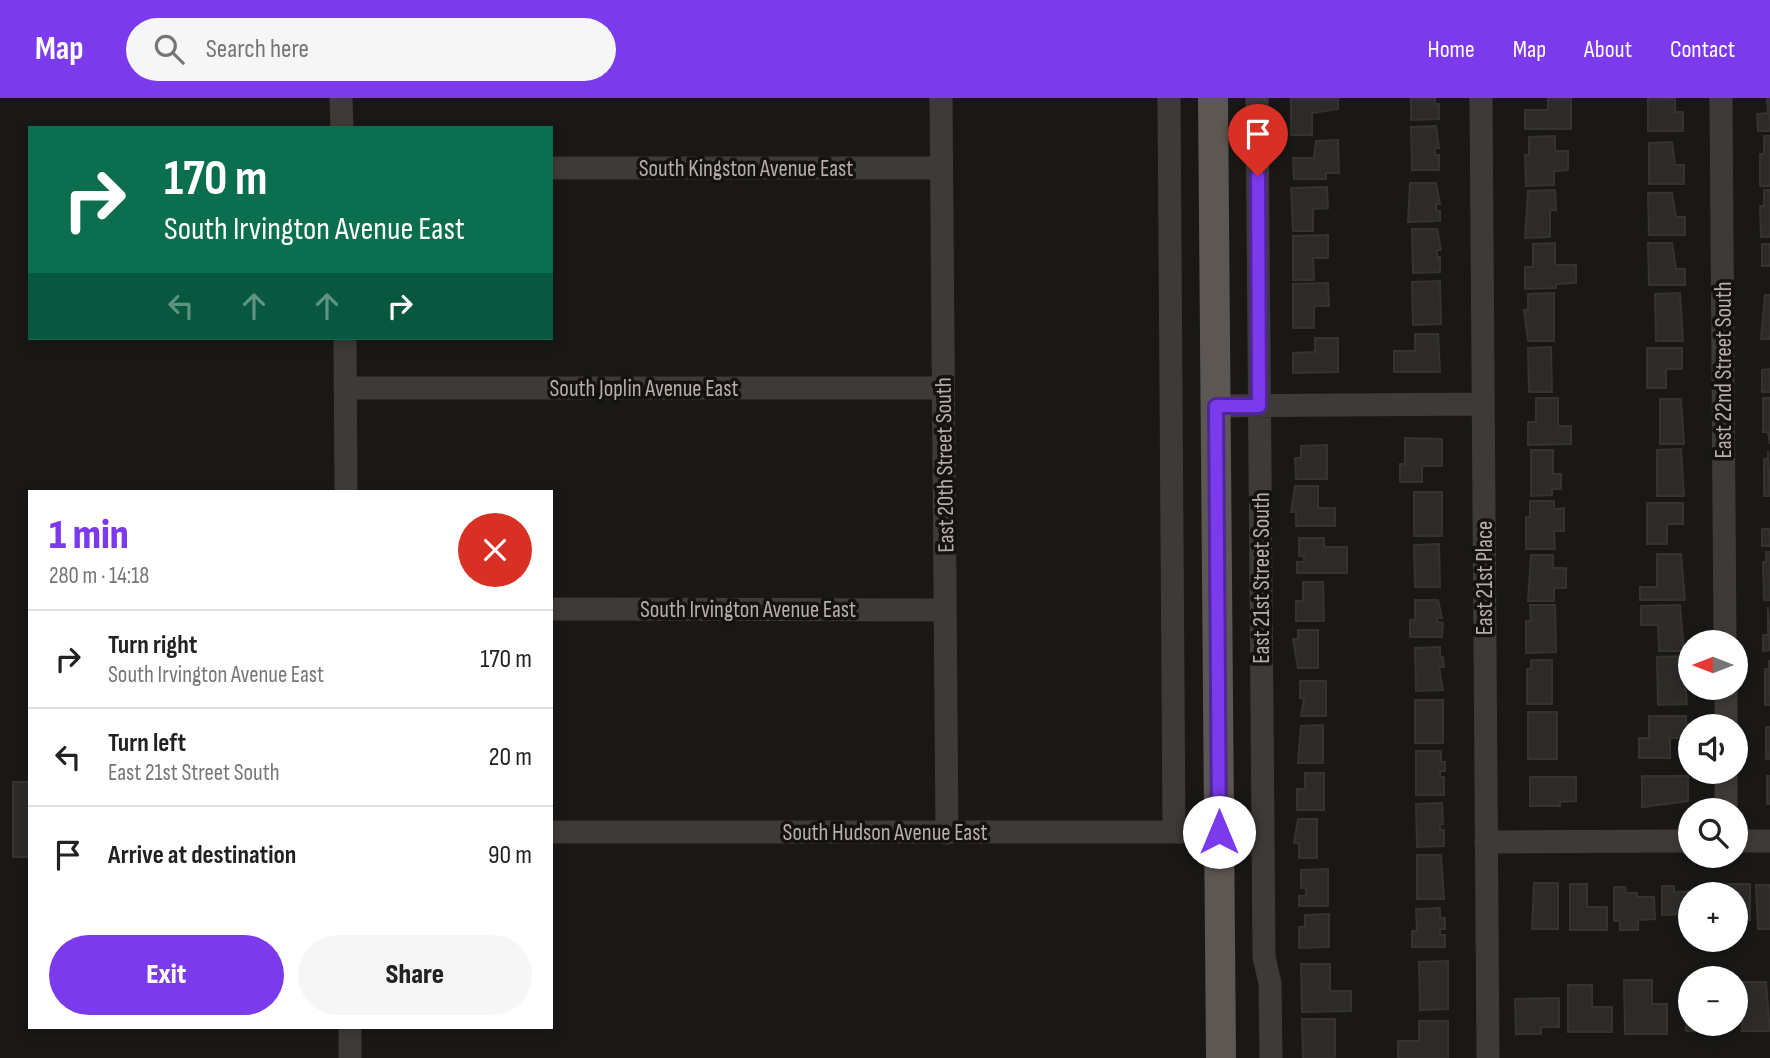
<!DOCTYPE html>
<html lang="en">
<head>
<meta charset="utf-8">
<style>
	body { margin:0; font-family:"Sofia Sans Condensed",sans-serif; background:#f6f6f6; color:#222; height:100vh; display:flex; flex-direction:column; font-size:26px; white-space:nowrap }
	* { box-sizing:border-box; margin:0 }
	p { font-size:23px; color:#767676 }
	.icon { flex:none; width:38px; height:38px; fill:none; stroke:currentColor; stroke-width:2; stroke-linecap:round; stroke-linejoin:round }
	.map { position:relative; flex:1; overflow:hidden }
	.details { position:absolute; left:28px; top:392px; width:525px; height:539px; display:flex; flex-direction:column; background:#fff; border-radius:0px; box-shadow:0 4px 10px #0003 }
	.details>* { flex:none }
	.guide { position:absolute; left:28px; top:28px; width:525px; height:214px; border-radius:0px; box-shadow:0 4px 10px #0003; background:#0b6e4f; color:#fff; overflow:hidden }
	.needle { width:46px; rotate:270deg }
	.controls { position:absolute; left:1678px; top:532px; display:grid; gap:14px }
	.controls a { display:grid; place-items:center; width:70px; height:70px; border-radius:50%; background:#fff; box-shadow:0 4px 10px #0003; font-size:35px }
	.pin { position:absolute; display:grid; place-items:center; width:60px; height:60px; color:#fff; margin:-72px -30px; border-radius:50% 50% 50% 0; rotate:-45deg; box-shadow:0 0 7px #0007 }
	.pin .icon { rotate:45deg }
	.me { position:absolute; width:77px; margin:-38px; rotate:0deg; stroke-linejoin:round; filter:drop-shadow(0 0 5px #0008) }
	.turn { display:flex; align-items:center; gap:24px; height:147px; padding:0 21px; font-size:32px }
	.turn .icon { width:91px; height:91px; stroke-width:2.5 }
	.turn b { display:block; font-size:49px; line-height:60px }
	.lanes { display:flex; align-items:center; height:66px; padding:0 21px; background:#0003; justify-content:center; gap:35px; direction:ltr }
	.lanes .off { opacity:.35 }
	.round { display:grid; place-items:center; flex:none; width:74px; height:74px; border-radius:37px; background:#f6f6f6 }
	.summary { display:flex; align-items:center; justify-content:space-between; height:119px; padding:0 21px }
	h1 { font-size:42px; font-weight:800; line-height:52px; color:#7c3aed }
	.action { display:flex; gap:14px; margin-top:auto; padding:14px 21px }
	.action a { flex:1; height:80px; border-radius:42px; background:#7c3aed; color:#fff; font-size:28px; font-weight:800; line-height:80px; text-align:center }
	.action a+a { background:#f6f6f6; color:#222 }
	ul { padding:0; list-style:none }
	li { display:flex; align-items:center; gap:21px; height:98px; padding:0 21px; border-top:2px solid #e0e0e0 }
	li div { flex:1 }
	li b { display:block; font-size:26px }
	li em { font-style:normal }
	header { display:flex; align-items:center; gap:42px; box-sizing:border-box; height:98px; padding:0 35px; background:#7c3aed; color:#fff }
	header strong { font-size:33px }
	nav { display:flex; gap:38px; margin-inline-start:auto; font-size:24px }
	.search { width:490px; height:63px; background:#f6f6f6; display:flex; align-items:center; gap:18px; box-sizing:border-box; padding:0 24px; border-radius:38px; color:#767676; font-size:26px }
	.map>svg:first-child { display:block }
	.building { fill:#2d2b29; stroke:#353330; stroke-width:2 }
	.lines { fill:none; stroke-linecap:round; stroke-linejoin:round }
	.minor { stroke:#3e3a37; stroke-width:23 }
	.major { stroke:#5d5753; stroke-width:30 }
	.route-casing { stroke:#51269a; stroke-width:18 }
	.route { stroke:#7c3aed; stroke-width:12 }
	.labels { text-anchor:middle; stroke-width:7; stroke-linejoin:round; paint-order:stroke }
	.street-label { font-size:23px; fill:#b9ada8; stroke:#141311 }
</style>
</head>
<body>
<header>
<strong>Map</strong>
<div class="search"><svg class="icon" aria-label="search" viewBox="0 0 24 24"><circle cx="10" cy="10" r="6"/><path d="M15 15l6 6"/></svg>Search here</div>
<nav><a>Home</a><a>Map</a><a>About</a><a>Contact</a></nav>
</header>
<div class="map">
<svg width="1770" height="960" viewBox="0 0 1770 960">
	<rect width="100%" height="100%" fill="#191816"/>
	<!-- building -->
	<path class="building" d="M1291,0H1338V11L1312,15V37H1291Z
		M1411,0H1435V6H1439V21L1411,22Z
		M1548,0H1571V31H1525V12H1548Z
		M1648,0L1675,1V14H1683V33H1648Z
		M1767,0H1770V33H1758L1757,16L1768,15Z
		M1436,28L1439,50H1435V57H1439V72H1412L1411,29Z
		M1555,38V53H1568V72L1554,73V87L1526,88L1525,57H1529V39Z
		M1764,38H1770V88H1760V56H1764Z
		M1338,42L1339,75H1326V81H1294L1293,60H1314L1316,43Z
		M1672,44L1675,67H1684V86H1649V45Z
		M1410,85H1436L1440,106H1436V113H1440V123L1408,124Z
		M1327,89L1328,110L1313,111V133H1293L1291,90Z
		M1555,92L1556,112H1550V139L1525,140L1528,93Z
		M1764,92H1770V139H1761L1760,108H1764Z
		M1648,95H1672L1676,119H1685V137H1649Z
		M1412,131H1437L1441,152H1437V159H1440V174L1413,175Z
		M1328,137V160H1313L1314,182H1293V138Z
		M1555,145V167H1576V185L1556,186V190L1525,191V169H1533V146Z
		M1648,145H1672L1676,171H1685V187H1649Z
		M1762,146H1770V168H1762Z
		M1440,183L1441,226L1413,227L1412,184Z
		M1328,185L1329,208H1314V230H1293V186Z
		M1554,195V243H1528L1524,212H1528V196Z
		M1680,195L1683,243H1656L1655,196Z
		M1765,197H1770V241H1761Z
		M1415,236H1438L1440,274H1394V253H1415Z
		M1315,240H1338V274L1293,275V255L1315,254Z
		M1551,249L1552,294H1529L1528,250Z
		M1647,250H1682V271H1666V290H1647Z
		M1770,271V294H1762V272Z
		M1536,300H1558V328H1571V346L1528,347V324H1536Z
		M1763,300H1770V346L1768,334H1763Z
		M1660,301H1681L1684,346H1660Z
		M1405,340L1442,341V368H1422V384H1400V366H1405Z
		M1327,347V381H1296L1295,360H1301V348Z
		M1681,351L1684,398H1657V352Z
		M1531,352H1553V376H1561V391H1552V397L1531,398Z
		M1768,353L1770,398H1764V361H1768Z
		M1295,388H1318V410H1335V428H1296V414H1291Z
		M1414,394H1442V438H1414Z
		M1530,403H1554V411L1564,410V433H1554L1555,451H1526V419H1530Z
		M1647,405H1683V426H1667V446H1647Z
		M1762,431H1770V448H1762Z
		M1299,440H1324V449H1347V475H1297V464H1304V458H1299Z
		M1439,446L1440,489H1415L1414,447Z
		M1766,454H1770V502H1764L1763,464H1766Z
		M1657,456H1681L1685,502H1640V489H1657Z
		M1531,457H1553V470H1566V490H1554V503H1528Z
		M1303,484H1323L1324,523H1296V503H1303Z
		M1415,502H1438L1442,520H1437V524L1443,525L1442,539H1410V522H1415Z
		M1530,507H1555L1556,554L1526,555V523H1531Z
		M1680,507L1684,553H1659L1658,527H1641V508Z
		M1768,509L1770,552L1763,553V537H1768Z
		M1298,532H1318V570H1298L1293,541H1298Z
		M1440,549V559H1443L1444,569H1439L1443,592L1416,593L1415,550Z
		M1683,558L1687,606L1658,607L1657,559Z
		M1531,562H1552V606H1527V571H1531Z
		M1769,562L1770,607H1765V571H1769Z
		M1300,583H1326V618H1301L1304,600H1300Z
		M1415,602H1443V645H1415Z
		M1528,614H1557V661H1528Z
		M1649,618H1686V640H1670V660H1639V640H1649Z
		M1323,627V665H1298L1301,628Z
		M1766,629H1770V661H1766Z
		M1416,653H1441V664H1445V673H1440V679H1444V697H1416Z
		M1305,675H1324V712H1297V691H1305Z
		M1642,678H1688V703L1642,709Z
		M1767,678H1770V706H1767Z
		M1530,679H1576V703L1560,704V708H1530Z
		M13,684H30V759H13Z
		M1442,705L1443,726H1440V732H1444V748L1417,749L1416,706Z
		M1298,721H1317V760H1299V745H1294Z
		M1417,757H1441L1444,801H1417Z
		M1328,771V808H1299V798H1306V790H1301V772Z
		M1534,785H1558V831H1532Z
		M1570,786H1587V809H1607V832H1570Z
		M1728,786H1750V822H1742V831H1736V796H1728Z
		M1756,787H1770V831H1758Z
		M1662,788H1674V794L1702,793V796H1690V816L1662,817Z
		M1614,789H1625L1626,795H1637V799H1654L1655,821L1638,822V832H1620V823H1614Z
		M1440,810V820H1445V831H1440V837H1445V849H1412V833H1417L1416,811Z
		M1329,816V849L1299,850V829H1305V817Z
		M1448,863V911L1420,912L1419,864Z
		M1301,866H1330V893H1351V913L1302,914Z
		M1624,882H1652V906H1667V936H1625Z
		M1741,884H1766L1770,933H1742Z
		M1568,887H1592V909H1612V934H1568Z
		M1559,900V929H1541V936H1516L1515,901Z
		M1686,901H1690V926L1727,927H1707V933H1686Z
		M1302,921H1335V960H1303Z
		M1419,923H1448V960H1398V943H1419Z"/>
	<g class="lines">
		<!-- minor -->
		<path class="minor" d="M341,0L342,30
			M941,0L947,735
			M1169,0L1174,734
			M1257,0L1264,859L1270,885L1271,960
			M1481,0L1488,960
			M1721,0L1725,544
			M551,70H941
			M345,240L346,394
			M345,290H943
			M1216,308L1483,306
			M551,511L945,512
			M1726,590V628
			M1726,674V712
			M551,734H1219
			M1736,743H1770
			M1486,744L1690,743
			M350,929V960"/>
		<!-- major -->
		<path class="major" d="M1213,0L1221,960"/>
	</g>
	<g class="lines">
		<defs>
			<path id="route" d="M1219,734L1216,308H1259L1258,78"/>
		</defs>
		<!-- route casing -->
		<use href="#route" class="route-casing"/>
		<!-- route -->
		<use href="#route" class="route"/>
	</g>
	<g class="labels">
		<!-- street labels -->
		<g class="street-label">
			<text x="746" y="78">South Kingston Avenue East</text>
			<text transform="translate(1723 272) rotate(-90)" y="8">East 22nd Street South</text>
			<text x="644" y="298">South Joplin Avenue East</text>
			<text transform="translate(944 367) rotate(-91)" y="8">East 20th Street South</text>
			<text transform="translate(1261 480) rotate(-90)" y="8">East 21st Street South</text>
			<text transform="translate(1484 480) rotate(-90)" y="8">East 21st Place</text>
			<text x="748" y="519">South Irvington Avenue East</text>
			<text x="885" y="742">South Hudson Avenue East</text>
		</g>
	</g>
</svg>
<div class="controls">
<a><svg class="needle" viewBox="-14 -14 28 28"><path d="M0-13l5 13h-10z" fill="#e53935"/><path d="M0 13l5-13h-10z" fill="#767676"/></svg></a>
<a><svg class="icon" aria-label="sound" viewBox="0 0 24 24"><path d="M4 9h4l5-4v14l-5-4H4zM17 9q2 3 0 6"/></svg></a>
<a><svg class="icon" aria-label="search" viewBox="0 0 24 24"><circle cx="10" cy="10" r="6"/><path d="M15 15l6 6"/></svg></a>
<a>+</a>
<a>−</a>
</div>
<div class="pin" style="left:1258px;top:78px;background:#d93025"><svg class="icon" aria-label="arrive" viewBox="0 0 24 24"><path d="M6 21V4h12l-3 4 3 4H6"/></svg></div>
<svg class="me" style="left:1219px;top:734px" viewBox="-20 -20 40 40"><circle r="19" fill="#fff"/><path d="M0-13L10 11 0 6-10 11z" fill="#7c3aed"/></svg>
<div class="guide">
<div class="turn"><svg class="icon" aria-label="right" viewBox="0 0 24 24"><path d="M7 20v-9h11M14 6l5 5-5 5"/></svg><div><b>170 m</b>South Irvington Avenue East</div></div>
<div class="lanes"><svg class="icon off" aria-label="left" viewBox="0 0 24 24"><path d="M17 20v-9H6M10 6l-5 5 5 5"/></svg><svg class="icon off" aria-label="ahead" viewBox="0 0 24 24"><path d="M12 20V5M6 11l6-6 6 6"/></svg><svg class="icon off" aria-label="ahead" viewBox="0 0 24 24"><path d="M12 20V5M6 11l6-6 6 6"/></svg><svg class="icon" aria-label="right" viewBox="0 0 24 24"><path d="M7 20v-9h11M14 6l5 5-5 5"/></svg></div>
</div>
<section class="details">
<div class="summary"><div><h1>1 min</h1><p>280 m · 14:18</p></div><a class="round" style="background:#d93025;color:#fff"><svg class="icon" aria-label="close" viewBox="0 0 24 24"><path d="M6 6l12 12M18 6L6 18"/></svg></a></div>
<ul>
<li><svg class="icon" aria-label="right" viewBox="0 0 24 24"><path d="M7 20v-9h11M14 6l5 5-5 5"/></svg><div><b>Turn right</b><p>South Irvington Avenue East</p></div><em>170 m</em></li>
<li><svg class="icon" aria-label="left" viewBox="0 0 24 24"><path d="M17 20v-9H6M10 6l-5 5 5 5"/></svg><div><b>Turn left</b><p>East 21st Street South</p></div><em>20 m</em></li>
<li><svg class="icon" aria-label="arrive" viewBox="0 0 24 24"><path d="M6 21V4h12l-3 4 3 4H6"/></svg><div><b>Arrive at destination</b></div><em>90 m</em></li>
</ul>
<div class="action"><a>Exit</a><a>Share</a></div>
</section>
</div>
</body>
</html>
